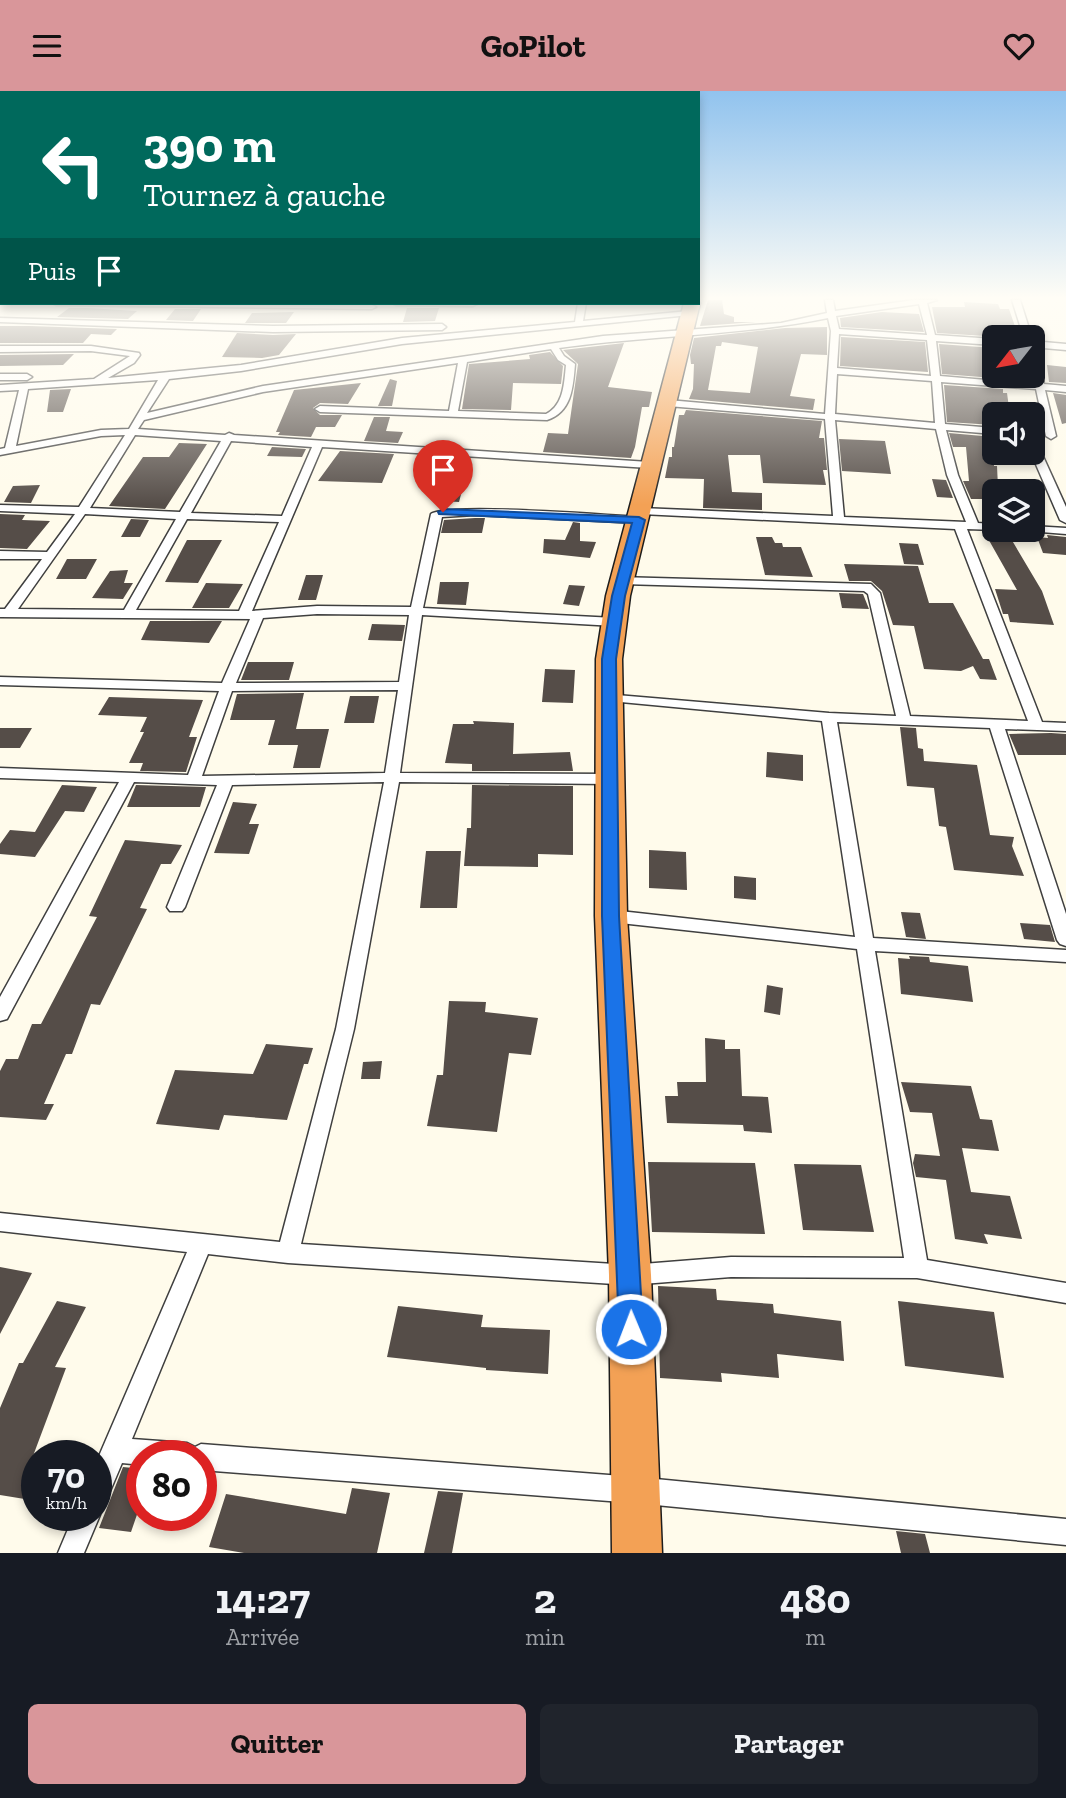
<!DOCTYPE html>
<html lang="fr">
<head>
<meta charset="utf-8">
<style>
	body { margin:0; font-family:"Zilla Slab",serif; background:#20242c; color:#f1f3f6; height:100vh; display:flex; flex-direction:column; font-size:26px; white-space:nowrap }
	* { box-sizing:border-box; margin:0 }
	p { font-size:23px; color:#9ea1a6 }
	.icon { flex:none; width:38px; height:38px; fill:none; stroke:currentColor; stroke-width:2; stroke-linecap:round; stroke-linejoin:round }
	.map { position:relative; height:1462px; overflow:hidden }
	.details { display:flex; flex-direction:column; background:#171b24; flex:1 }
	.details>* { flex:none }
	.guide { position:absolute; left:0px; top:0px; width:700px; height:214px; box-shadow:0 4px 10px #0003; background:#00695c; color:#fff; overflow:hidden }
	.needle { width:46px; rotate:239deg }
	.fabs { position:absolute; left:982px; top:234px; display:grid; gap:14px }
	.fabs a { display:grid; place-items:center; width:63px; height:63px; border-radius:10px; background:#171b24; box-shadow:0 4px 10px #0003; font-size:35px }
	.speed { position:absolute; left:21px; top:1349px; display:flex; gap:14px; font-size:35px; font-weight:700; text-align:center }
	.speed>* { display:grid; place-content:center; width:91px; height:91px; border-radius:50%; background:#171b24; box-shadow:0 4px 10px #0003; line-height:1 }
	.speed small { font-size:18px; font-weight:400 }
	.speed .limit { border:10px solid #d22; background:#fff; color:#111 }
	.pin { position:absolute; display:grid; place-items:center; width:60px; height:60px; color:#fff; margin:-72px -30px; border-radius:50% 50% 50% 0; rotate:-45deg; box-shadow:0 0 7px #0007 }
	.pin .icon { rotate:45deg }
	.me { position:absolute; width:77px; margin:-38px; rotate:359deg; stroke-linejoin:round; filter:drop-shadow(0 0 5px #0008) }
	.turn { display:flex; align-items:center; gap:24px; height:147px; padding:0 28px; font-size:32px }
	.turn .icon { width:91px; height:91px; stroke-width:2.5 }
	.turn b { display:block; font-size:49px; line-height:60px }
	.then { display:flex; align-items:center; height:66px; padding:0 28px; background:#0003; gap:14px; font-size:26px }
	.eta { display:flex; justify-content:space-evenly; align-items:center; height:119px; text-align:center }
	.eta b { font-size:42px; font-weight:700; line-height:49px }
	.cta { display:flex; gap:14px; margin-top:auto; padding:14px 28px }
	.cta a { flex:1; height:80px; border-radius:10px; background:#d9969a; color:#111; font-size:28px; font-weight:700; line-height:80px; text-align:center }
	.cta a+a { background:#20242c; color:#f1f3f6 }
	header { display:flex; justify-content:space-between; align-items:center; height:91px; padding:0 28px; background:#d9969a; color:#111; font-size:32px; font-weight:700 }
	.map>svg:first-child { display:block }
	.building { fill:#554d48; fill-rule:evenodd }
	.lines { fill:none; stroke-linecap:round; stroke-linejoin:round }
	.street-casing { stroke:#3f3f3f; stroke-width:3 }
	.highway-casing { stroke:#1d1d1d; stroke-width:3 }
	.street { fill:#fff; fill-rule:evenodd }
	.highway { fill:#f3a155; fill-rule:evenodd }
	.route { fill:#1a73e8; stroke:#114b97; stroke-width:2 }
</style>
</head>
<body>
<header><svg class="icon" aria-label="menu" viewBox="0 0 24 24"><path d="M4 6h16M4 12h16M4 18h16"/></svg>GoPilot<svg class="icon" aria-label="heart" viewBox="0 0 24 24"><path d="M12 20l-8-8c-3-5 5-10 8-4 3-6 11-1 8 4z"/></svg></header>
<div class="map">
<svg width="1066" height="1462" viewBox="0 0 1066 1462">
	<rect width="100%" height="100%" fill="#fffbeb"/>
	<!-- building -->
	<path class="building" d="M708,209H722L724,223L734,226V231H756L700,235Z
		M964,211L998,213L1000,218H1009L1019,247L937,242L932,216H965Z
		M69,217H87L137,220L128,228L57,226Z
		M407,217H439L435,230L403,231Z
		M175,218H201L193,230L166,229Z
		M294,221L286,232H245L252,222Z
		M882,221L919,223L924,241L841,236L840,227Z
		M0,235H30L117,238L111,244L91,243L83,252H0Z
		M827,236V264L801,263L790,305L815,308L813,319L689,308L693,298L694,273H691L690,264L694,247L785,237ZM722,251L758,256L750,302L708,299L716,255H721Z
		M237,242L273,244L296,243L279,264L262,267L222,266Z
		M841,246L925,251L928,281L840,275Z
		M624,252L608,296L652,301L649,316H642L635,356L631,367L543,361L548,342L568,343L578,273L563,259Z
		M939,253L994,257V287L942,283Z
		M550,261L563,275L561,293L513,292L511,319L462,318L469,273L530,268L529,264Z
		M74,263L63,274L0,275V264Z
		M1047,274L1066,276V292L1049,291Z
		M390,288L397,290L392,315H378Z
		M361,292L348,313L320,312L313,317L320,324H342L335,336H316L311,346L278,344L280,341H276L294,299Z
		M944,294L1003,298V302H1007L1010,324H994V334L947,331Z
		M71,298L63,321H47L50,299Z
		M1053,302L1066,304V332L1062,333Z
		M686,319L822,330L819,347H824L827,379H823L826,394L763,392L760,364H728L732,401L762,402V419L703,417L704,388L665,387L669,366H672V356H674L679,324H684Z
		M374,326H390L386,340L403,341L398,352L364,350Z
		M949,342L994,346V375H997L998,396L985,395L992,408H971L963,390H969L966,356H953Z
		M839,348L885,350L891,383L842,380Z
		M179,352L207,353L165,418L109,415L143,366H169Z
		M272,356L306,358L302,366L267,365Z
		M340,360L394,363L382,392L318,390Z
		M448,384L466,385L459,411L441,410Z
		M932,388L946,389L953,407L937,406Z
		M40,394L31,412L4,411L13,395Z
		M0,423L25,424L22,429L50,430L27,458L0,457Z
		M475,427H485L482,442H441L444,429Z
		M131,428L149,429L140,446H121Z
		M573,431L580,432V450L596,451L590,467L543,462L544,448L565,449Z
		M986,444L1010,446L1042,500L1054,534L1010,531L1008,523H1003L995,498L1017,499Z
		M1047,444L1066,446V464L1043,462L1037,446L1048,447Z
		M756,446H772L775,452H782L783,456H801L813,486L765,484Z
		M187,449H222L198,492L165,491Z
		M899,452L918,453L924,474L904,473Z
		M67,468H97L86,488H56Z
		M844,473L918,475L929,512H953L983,568H989L997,589L980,588L973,575L961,580L924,578L914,535L893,534L882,500L871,490H849Z
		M128,479L124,492H133L123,508L92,507L110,480Z
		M306,484H323L316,509H298Z
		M440,491H469L466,514L437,513Z
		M206,492L243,493L229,517H192Z
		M569,494L585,495L579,515L563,513Z
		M839,502L863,503L869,518L842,517Z
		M150,530H222L209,552L141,549Z
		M372,533L405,534L402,550L368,549Z
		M248,571H294L289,589H241Z
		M545,578L575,579L573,612L542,611Z
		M304,602L296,638H329L320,677H293L298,654H268L275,629H230L237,603Z
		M350,605H379L374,632H344Z
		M109,606L203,609L189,646H197L186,681L140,680L143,672H129L144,641H140L147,626L98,624Z
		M473,630L514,632L513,663L570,661L573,680H472V673L445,672L453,633H474Z
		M900,636L916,637L918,657L923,658L924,670L977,674L990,744L1014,746L1012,755L1024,785L954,779L946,736L939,735L934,697L907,695Z
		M0,637H32L20,657H0Z
		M1051,642L1066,643V664H1018L1009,643Z
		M767,661L803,664V690L766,686Z
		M62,694L97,696L84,721L65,720L35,766L0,763V753L10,739L35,741Z
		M136,694L206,696L200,716H127Z
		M472,694L573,695V764L538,763V776L464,775L467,737H471Z
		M233,711L257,713L249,733H259L249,763L214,762Z
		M125,749L182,754L171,773H161L140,817L147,818L100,914L91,913L72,963H66L44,1013H54L46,1029L0,1026V980L6,968H18L32,933H41L97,826L89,825Z
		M649,759L686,761L687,799L649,797Z
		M426,760H461L457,817H420Z
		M734,785L756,787V809L734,807Z
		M901,821L920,822L926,848L906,846Z
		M1020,832L1050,834L1055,851L1024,848Z
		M909,865L929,866L930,871L968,875L973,911L901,903L898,867L910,868Z
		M767,894L783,897L780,924L764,921Z
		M449,910L486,911L485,921L538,927L531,964L509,962L497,1041L427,1035L437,984H443Z
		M705,947L725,949V958H740L742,1005L768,1006L772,1042L744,1040L743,1034L667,1032L665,1005H678L677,991H706Z
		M266,953L313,957L308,973H304L287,1029L224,1024L219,1039L156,1033L175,979L253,983Z
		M382,970L380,988H361L363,971Z
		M901,991L971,995L980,1028L992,1029L999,1060L962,1057L971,1101L1010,1105L1022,1148L984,1143L988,1153L955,1148L946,1089L916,1086L913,1072L915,1063L940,1065L932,1022L910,1021Z
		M648,1071L755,1072L765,1143L652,1141Z
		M794,1073L861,1074L874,1141L803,1139Z
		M0,1176L32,1182L0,1243Z
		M658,1195L716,1198L717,1209L773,1213L774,1222L841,1230L844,1270L777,1263L779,1287L721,1282L722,1291L660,1287Z
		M57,1210L86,1216L55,1276L66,1277L30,1373L37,1376V1410L0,1404V1317L19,1272H23Z
		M898,1210L994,1221L1004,1287L905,1275Z
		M398,1215L483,1224L481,1236L550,1239L548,1283L486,1279V1277L387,1266Z
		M123,1376L142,1378V1409L131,1441L99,1437Z
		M352,1397L390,1402L377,1462H244L209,1456L226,1403L346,1423Z
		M438,1400L463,1402L452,1462H424Z
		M896,1440L925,1443L930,1462H901Z"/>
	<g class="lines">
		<defs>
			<path id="street" d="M825,209H833L835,220L914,209H937L927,212L935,244L994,248V254L936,250L940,285L1034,293L1032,260L1036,263L1044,293L1066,295V301L1045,299L1056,345L1051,348L1046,345L1036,298L941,291L945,333L994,337V343L946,339L958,384L978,432L994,433L995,439L967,438L1042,631L1066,632V640L1005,638L1066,823V855L1060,853L1057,849L990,637L837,631L873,847L1066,859V871L875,860L927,1169L1066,1192V1212L917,1187L731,1186L630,1194L288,1172L208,1163L132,1348L187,1352L195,1356L201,1353L635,1386L1066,1428V1454L635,1412L201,1379V1365H142V1374L122,1372L105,1412L97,1416L100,1424L84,1462H58L74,1424H96V1372L187,1161L0,1140V1122L280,1151L336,938L384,691L232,694L185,816L182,820H170L167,816L217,694L134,691L7,928L0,930V906L119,691L0,687V677L188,684L219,600L0,594V586L222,592L250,528L0,526V518H5L42,468H0V460L47,461L75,423L0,420V414L79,416L125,344L101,345L0,364V358L5,357L19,299L0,300V294L94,288L130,265L91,260L0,261V255H91L139,262L140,264L134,272L108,287L241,274L402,247L575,231L578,212H586L583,230L689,220L693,222L689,224L402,253L241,280L169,288L147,322L263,295L603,245L781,232L827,222ZM919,213L927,244L839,238L836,225ZM828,227L831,240L825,323L668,309L663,312L668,315L825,328L833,425L641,417L635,420L641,423L955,438L1028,630L910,625L880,502L871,493L618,486V492L622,493L864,500L868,503L896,625L829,622L605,603L603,606L605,609L610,610L822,630L855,846L611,819L605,821L602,825L605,829L611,831L857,858L904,1167L731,1166L630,1174L301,1153L354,938L399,691L610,693L618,688L610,683L400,682L422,524L615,535L621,531L615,527L423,517L442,426L475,424L639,432L645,429L639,426C608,424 448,411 431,423L411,516L317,515L252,520L322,356L649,377L654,374L649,371L234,344L229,342L225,344L138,338L144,329L263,301L458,272L449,320L320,315L315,318L320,321L547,329C572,321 573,296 575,273L564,265L559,257C649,244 740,245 828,227ZM839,243L927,249L931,285L837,277ZM551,258L558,269L566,274C564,292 564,314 546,323L458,320L467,271ZM837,283L932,290L935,332L835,323ZM158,289L129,338L101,339L16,355L28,298ZM835,329L936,338L947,384L966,431L844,426ZM135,344L221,350L180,421L90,417ZM231,350L312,356L282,425L191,422ZM85,423L176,428L124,519L18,518ZM187,428L279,431L239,520L136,519ZM317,523L409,524L399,591L236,592L263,527ZM398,599L385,682L202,685L232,600Z
				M1012,209H1020L1032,247H1024Z
				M52,212L372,214L376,216L372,218L56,214Z
				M392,212H476L477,213L473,215L396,214Z
				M0,227L273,235L442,233L446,236L442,239L273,241L0,231Z
				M1032,250L1066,253V259L1032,256Z
				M0,283H27L32,286L27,289H0Z
				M1032,349L1037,352L1066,416V432L1060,429L1031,362Z
				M1032,435L1066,437V443L1028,440L1032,439Z"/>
			<path id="highway" d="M698,210L700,212L630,505L622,568L627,825L651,1184L662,1462H612L609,1184L595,825L596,568L606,505L684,212Z"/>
		</defs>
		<!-- street casing -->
		<use href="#street" class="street-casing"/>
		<!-- highway casing -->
		<use href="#highway" class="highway-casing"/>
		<!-- street -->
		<use href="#street" class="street"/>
		<!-- highway -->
		<use href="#highway" class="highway"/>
	</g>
	<!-- sky -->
	<linearGradient id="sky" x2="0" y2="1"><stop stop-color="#91c3ee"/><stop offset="0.5" stop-color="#fffdf6"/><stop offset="1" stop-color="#fffdf6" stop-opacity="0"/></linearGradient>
	<rect width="1066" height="414" fill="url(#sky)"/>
	<!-- route -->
	<path class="route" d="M443,418L639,426L645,429L625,505L616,568L619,825L643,1238L639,1246L631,1249L623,1246L619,1238L602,825V568L612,505L632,432L439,423L438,421Z"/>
</svg>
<div class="fabs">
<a><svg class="needle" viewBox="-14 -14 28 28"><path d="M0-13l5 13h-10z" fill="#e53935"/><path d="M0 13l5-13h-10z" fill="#9ea1a6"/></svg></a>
<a><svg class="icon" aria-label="sound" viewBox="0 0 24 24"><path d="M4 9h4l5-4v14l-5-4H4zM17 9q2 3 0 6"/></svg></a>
<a><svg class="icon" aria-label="layers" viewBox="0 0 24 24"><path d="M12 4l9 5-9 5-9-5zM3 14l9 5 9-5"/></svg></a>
</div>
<div class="speed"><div>70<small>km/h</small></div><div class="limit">80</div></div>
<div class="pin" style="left:443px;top:421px;background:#d93025"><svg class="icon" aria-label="arrive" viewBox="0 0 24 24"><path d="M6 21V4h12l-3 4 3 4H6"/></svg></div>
<svg class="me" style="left:631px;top:1238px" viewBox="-20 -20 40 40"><circle r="17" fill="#1a73e8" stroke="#fff" stroke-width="3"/><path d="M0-11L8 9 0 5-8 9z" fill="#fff"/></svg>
<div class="guide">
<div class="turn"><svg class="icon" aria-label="left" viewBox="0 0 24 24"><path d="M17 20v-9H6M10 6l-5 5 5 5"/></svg><div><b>390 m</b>Tournez à gauche</div></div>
<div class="then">Puis<svg class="icon" aria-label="arrive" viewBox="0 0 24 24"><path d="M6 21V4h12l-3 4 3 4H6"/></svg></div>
</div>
</div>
<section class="details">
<div class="eta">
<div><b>14:27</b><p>Arrivée</p></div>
<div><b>2</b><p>min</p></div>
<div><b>480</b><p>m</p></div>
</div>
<div class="cta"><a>Quitter</a><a>Partager</a></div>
</section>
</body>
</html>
